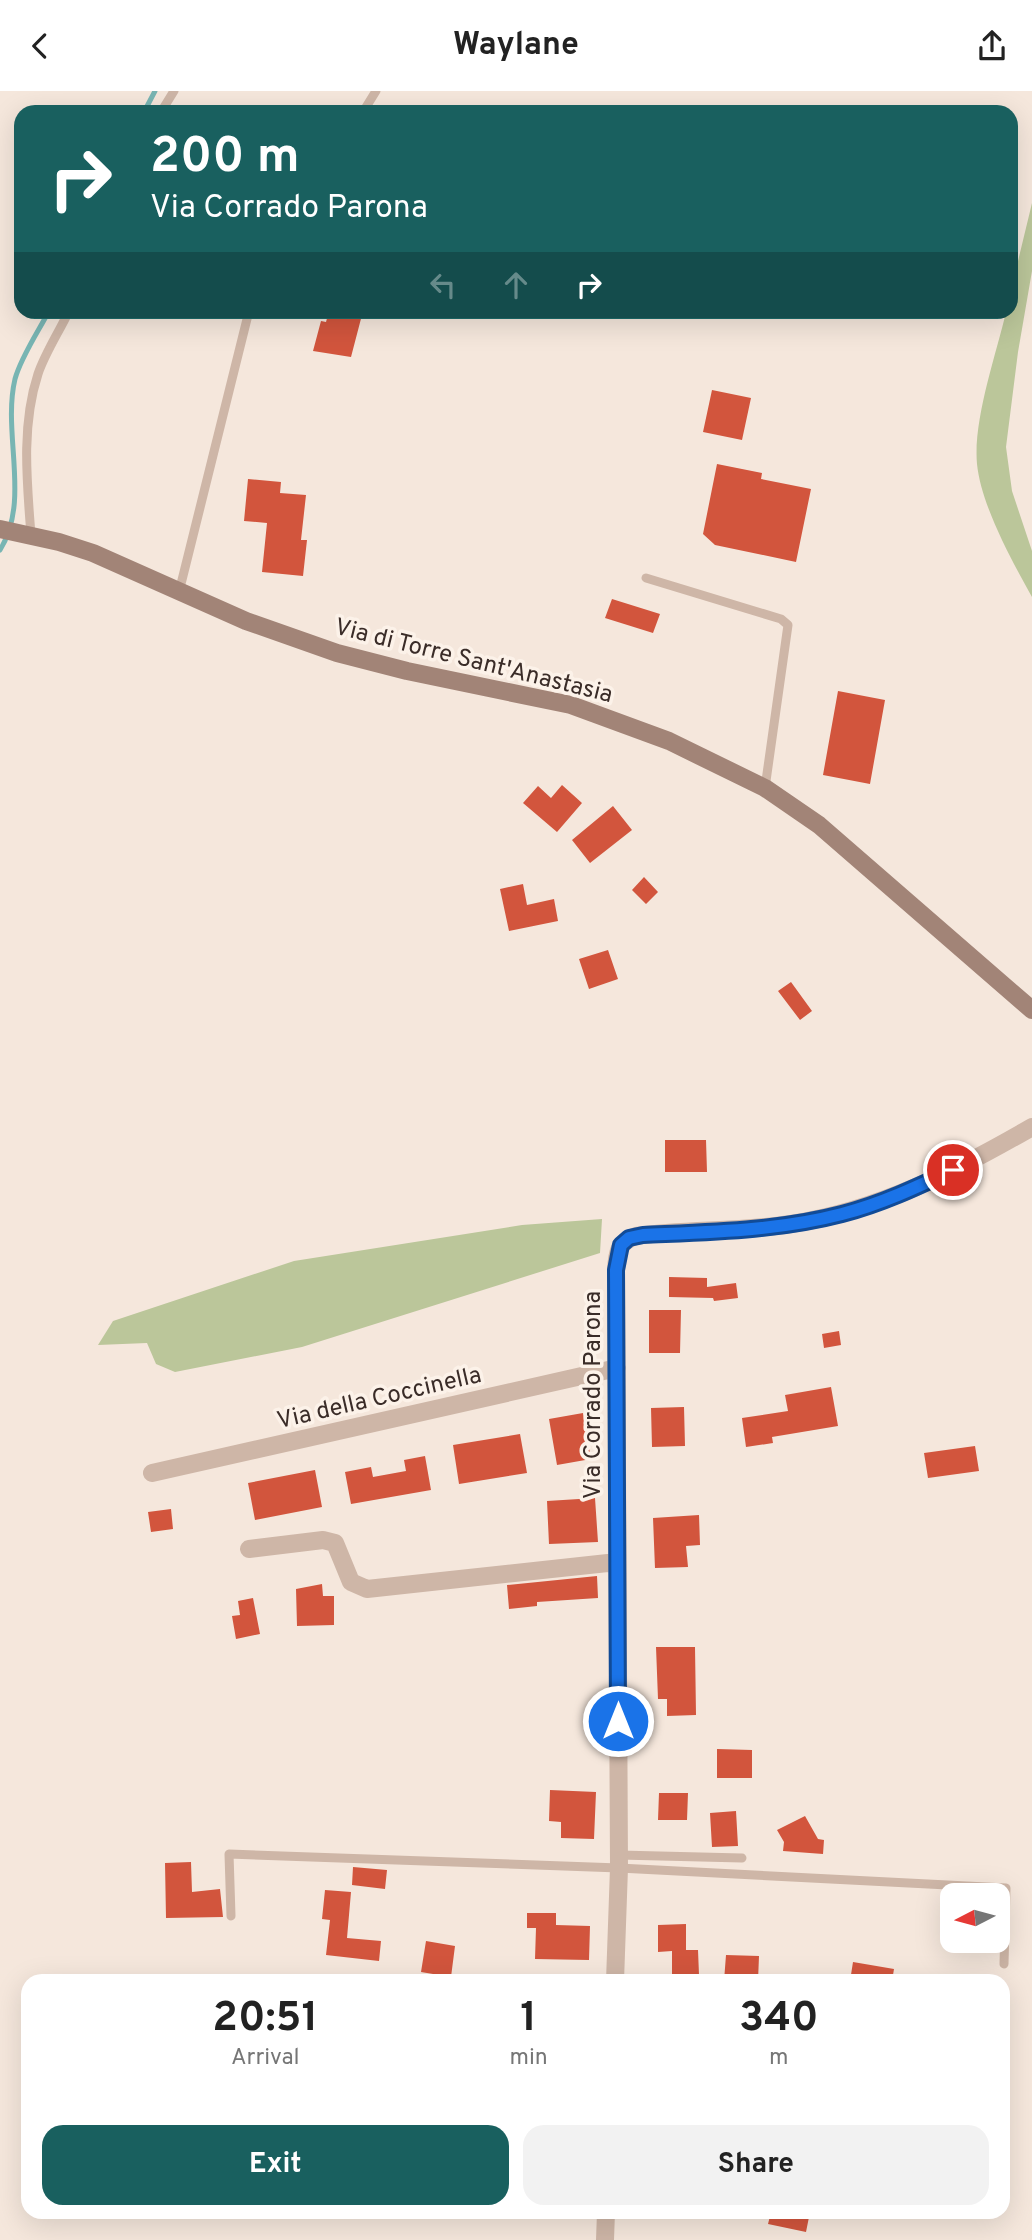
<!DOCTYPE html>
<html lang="en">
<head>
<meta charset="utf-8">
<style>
	body { margin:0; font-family:Overpass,sans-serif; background:#f2f2f2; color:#222; height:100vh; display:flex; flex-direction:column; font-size:26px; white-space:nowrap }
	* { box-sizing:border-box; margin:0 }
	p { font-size:23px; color:#767676 }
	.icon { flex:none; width:38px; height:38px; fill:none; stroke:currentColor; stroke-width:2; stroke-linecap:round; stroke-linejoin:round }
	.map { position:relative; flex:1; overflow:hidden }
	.sheet { position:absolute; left:21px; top:1883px; width:989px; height:245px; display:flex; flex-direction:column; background:#fff; border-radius:21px; box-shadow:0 7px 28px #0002 }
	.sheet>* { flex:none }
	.banner { position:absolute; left:14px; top:14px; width:1004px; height:214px; border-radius:21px; box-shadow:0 7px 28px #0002; background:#19605f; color:#fff; overflow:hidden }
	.needle { width:46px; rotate:264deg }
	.fabs { position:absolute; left:940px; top:1792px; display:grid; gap:14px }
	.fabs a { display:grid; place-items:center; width:70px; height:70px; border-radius:14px; background:#fff; box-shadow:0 7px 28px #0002; font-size:35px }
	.pin { position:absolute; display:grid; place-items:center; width:60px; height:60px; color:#fff; margin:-30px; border:4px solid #fff; border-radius:50%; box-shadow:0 2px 7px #0007 }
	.me { position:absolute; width:77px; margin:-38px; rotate:0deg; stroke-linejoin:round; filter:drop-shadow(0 0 5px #0008) }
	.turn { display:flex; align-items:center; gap:24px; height:147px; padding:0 21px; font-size:32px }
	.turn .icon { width:91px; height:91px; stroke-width:2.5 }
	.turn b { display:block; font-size:49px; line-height:60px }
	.lanes { display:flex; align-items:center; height:66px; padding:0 21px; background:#0003; justify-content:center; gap:35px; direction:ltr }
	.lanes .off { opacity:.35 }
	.eta { display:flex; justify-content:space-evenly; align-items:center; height:119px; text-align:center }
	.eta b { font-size:42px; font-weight:700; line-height:49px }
	.button { display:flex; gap:14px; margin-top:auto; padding:14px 21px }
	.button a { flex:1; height:80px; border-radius:21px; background:#19605f; color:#fff; font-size:28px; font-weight:700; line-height:80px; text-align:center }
	.button a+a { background:#f2f2f2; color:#222 }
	header { display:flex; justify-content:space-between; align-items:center; height:91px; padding:0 21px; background:#fff; font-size:32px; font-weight:700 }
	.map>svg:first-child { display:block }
	.green { fill:#bbc69a }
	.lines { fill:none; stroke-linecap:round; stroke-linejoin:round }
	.stream { stroke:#78b5b3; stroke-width:5 }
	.building { fill:#d2553d }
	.lane { stroke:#ceb6a7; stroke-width:9 }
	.street { stroke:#ceb6a7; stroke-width:18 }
	.secondary { stroke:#a28477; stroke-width:18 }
	.route-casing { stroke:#114b97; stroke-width:18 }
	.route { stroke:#1a73e8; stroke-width:12 }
	.labels { text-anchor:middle; stroke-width:7; stroke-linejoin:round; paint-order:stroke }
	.street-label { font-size:24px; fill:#3a2c28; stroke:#fcf2e9 }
</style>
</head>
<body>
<header><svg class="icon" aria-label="back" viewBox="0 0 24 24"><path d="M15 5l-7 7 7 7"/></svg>Waylane<svg class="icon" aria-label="share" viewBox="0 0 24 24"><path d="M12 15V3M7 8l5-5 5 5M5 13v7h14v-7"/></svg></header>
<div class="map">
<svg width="1032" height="2149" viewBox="0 0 1032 2149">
	<rect width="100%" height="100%" fill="#f5e7dc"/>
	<!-- green -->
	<path class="green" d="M1032,112V180L1018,261L1006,356L1012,400L1032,460V506C1012,470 981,414 977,373C973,329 996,264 1006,221L1012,220V195Z
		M602,1128L600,1162L302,1256L175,1281L156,1273L147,1252L98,1254L113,1230L294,1170L522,1134Z"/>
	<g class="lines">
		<!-- stream -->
		<path class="stream" d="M144,21L155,0
			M0,459C31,409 2,343 15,288C21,266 38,241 49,220"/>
	</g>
	<!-- building -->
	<path class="building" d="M329,220H363L351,266L313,260L321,230L326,231Z
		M712,299L751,307L742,349L703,341Z
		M717,373L762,382L761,388L811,398L796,471L715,454L703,443Z
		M248,388L281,391L280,402L306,404L301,449H307L303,485L262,481L267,432L244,430Z
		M612,508L660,523L653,542L605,527Z
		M838,600L885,609L870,693L823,684Z
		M562,694L582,712L557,741L523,712L538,695L551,707Z
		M613,715L632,739L590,772L572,749Z
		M644,786L658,801L646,813L632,799Z
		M523,793L527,814L554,808L558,830L509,840L500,798Z
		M608,859L618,888L589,898L579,868Z
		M791,891L812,920L800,929L778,900Z
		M665,1049H706L707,1081H665Z
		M669,1186L707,1187V1196L736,1192L738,1207L714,1210L713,1207L669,1206Z
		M649,1219H681L680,1262H649Z
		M839,1240L841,1254L824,1257L822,1243Z
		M831,1296L838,1335L772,1346L773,1352L746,1356L742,1327L788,1320L785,1304Z
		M684,1316L685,1355L652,1356L651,1317Z
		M583,1322L591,1368L557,1374L549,1328Z
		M520,1343L527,1382L459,1393L453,1354Z
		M975,1355L979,1380L928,1387L924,1362Z
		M425,1365L431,1399L351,1413L345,1381L371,1376L373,1386L406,1380L404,1369Z
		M315,1379L322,1416L255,1429L248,1392Z
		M595,1407L598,1451L549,1453L547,1410Z
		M171,1418L173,1438L151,1441L148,1421Z
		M699,1424L700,1454L686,1455L688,1476L655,1477L653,1427Z
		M597,1485L598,1507L537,1511V1515L509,1518L507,1494Z
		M322,1493L323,1505H334V1534L297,1535L296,1498Z
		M253,1507L260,1543L236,1548L232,1525L240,1524L238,1510Z
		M656,1556H695L696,1624L667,1625V1608H658Z
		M717,1658L752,1659V1687H717Z
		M550,1699L596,1701L594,1748L561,1747V1731L549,1730Z
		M659,1702H688L687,1729H658Z
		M736,1720L738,1755L712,1756L710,1722Z
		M805,1725L818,1748L824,1749L823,1763L783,1760L784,1751L777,1739Z
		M191,1771L192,1801L220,1798L223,1826L166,1827L165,1772Z
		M353,1776L387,1779L385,1798L352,1794Z
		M325,1799L351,1801L347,1847L381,1850L379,1870L326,1864L330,1829L322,1828Z
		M527,1822H556V1834L590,1835L589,1869L535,1868L536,1837H527Z
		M686,1833V1859H698L699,1884H672V1860L658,1861V1834Z
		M426,1850L455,1855L451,1886L421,1881Z
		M726,1864L759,1865L758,1890H724Z
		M853,1871L894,1878L892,1890H850Z
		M771,2121H810L806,2141L768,2133Z"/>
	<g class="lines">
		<!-- lane -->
		<path class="lane" d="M161,21L174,0
			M363,21L376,0
			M31,444C27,391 21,335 38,283C45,262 59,241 69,220
			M646,487L781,528L788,534L765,697
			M179,501L249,220
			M619,1764L742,1767
			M231,1825L229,1763L619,1777L1006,1797L1004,1873"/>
		<!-- street -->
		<path class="street" d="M152,1382L617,1277
			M249,1458L323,1449L335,1452L351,1491L367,1498L617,1471
			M615,1890L619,1777L616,1179C617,1162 618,1151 636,1145C687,1138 739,1141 791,1133C878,1120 956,1080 1032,1036
			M605,2149L606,2121"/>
		<!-- secondary -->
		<path class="secondary" d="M0,438L59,451L93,462L246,530L337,562L407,580L571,614L669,650L765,697L819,734L1032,919"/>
	</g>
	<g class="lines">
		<defs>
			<path id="route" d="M618,1630L616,1179L621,1154L629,1147L643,1144C710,1141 777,1140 842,1123C881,1113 917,1096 953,1079"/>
		</defs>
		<!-- route casing -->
		<use href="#route" class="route-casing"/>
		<!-- route -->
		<use href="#route" class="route"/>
	</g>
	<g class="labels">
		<!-- street labels -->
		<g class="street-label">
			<text transform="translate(474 569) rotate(14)" y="8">Via di Torre Sant'Anastasia</text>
			<text transform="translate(592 1304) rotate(-90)" y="8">Via Corrado Parona</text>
			<text transform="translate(379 1306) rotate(-13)" y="8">Via della Coccinella</text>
		</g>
	</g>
</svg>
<div class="fabs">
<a><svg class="needle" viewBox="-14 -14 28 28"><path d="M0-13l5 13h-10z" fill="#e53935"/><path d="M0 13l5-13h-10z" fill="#767676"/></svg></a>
</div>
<div class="pin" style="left:953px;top:1079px;background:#d93025"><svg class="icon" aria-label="arrive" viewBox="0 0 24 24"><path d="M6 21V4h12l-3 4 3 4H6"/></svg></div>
<svg class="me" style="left:618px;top:1630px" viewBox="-20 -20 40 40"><circle r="17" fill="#1a73e8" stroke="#fff" stroke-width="3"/><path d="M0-11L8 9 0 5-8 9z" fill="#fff"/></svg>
<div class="banner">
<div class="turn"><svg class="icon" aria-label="right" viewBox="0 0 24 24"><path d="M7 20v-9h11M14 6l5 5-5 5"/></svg><div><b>200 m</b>Via Corrado Parona</div></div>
<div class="lanes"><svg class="icon off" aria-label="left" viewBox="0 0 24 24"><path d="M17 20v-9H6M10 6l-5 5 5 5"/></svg><svg class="icon off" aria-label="ahead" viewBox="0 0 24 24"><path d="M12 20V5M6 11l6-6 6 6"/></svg><svg class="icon" aria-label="right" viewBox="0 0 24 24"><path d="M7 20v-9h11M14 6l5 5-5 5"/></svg></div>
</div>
<section class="sheet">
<div class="eta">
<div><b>20:51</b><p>Arrival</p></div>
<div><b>1</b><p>min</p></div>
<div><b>340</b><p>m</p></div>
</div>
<div class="button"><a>Exit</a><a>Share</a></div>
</section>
</div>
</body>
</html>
